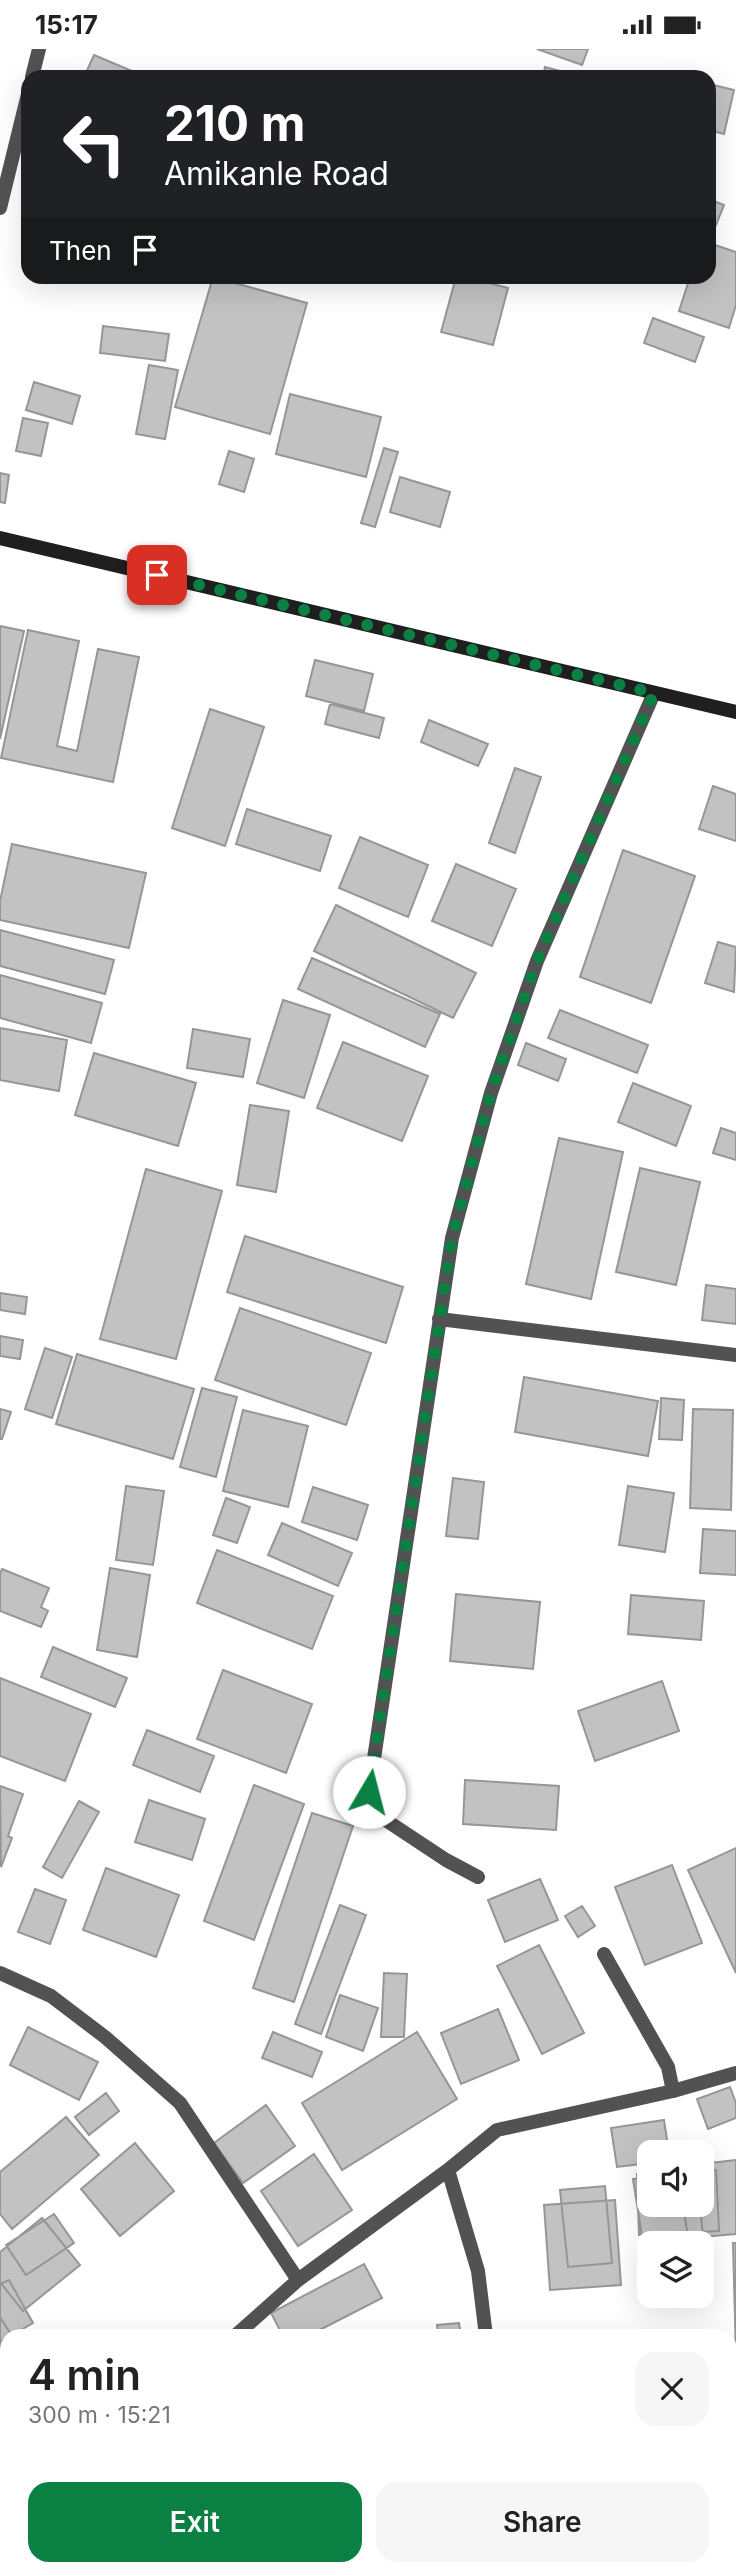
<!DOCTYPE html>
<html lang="en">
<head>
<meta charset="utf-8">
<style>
	body { margin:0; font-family:Inter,sans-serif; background:#f6f6f6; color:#222; height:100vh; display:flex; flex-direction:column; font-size:26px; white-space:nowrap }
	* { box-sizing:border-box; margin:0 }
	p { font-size:23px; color:#767676 }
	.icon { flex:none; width:38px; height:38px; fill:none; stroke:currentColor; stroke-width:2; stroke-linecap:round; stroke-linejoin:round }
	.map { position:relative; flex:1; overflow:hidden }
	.side { position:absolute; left:0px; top:2280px; width:737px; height:247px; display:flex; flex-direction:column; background:#fff; border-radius:21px 21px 0 0; box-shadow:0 7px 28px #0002 }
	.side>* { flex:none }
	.guide { position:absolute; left:21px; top:21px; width:695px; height:214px; border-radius:21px; box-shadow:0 7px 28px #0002; background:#202124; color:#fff; overflow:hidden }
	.fabs { position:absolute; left:637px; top:2091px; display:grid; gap:14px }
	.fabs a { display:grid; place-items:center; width:77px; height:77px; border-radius:14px; background:#fff; box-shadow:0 7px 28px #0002; font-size:35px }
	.pin { position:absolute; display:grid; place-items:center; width:60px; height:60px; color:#fff; margin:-30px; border-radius:14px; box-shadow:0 4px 10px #0006 }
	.me { position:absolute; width:77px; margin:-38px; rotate:8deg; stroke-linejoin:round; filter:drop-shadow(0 0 5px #0008) }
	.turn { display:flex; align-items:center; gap:24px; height:147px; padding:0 28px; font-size:32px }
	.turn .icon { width:91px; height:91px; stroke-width:2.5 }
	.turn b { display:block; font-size:49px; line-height:60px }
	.then { display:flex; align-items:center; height:66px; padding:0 28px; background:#0003; gap:14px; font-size:26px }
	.round { display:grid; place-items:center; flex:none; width:74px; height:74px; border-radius:21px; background:#f6f6f6 }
	.overview { display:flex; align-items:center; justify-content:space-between; height:119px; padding:0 28px }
	h1 { font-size:42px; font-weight:600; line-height:52px }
	.primary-button { display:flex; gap:14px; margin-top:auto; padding:14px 28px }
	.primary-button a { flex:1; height:80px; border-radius:21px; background:#0b8043; color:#fff; font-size:28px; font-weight:600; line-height:80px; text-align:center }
	.primary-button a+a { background:#f6f6f6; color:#222 }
	.status { display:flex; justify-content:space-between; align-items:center; height:49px; padding:0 35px; background:#fff; direction:ltr }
	.status svg { height:19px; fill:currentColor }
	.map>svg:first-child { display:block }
	.building { fill:#c2c2c2; stroke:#969696; stroke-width:2 }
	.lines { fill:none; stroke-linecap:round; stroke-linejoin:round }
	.lane { stroke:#525252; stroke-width:14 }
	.street { stroke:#525252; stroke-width:14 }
	.secondary { stroke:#1f1f1f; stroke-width:14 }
	.route { stroke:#0b8043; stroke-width:12; stroke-dasharray:0 21.6 }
</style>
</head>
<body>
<div class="status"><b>15:17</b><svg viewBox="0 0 49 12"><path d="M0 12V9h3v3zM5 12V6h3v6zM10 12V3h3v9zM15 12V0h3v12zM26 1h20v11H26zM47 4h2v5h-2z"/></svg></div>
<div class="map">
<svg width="736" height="2526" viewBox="0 0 736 2526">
	<rect width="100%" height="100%" fill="#fff"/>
	<!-- building -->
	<path class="building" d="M537,0H588L582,16Z
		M94,6L146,28H84Z
		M545,18L579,27V28H543Z
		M709,35L734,41L724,85L709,81Z
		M709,150L724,156L716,176L709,173Z
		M709,194L736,203V256L729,279L679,262L690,228H709Z
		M213,228L307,254L270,385L175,358Z
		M456,228H466L508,239L493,296L441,283Z
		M653,269L704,288L695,313L644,294Z
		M103,277L169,285L165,312L100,304Z
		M149,316L178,321L165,390L136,385Z
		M34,333L80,347L72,375L26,361Z
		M290,345L381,368L366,428L276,405Z
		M23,369L48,374L41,407L16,402Z
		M384,399L398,403L375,478L361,474Z
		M229,402L254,410L244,443L219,435Z
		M0,424L9,426L5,454L0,453Z
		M400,428L450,443L440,478L390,463Z
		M0,577L24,582L0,690Z
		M28,581L79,592L57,697L77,702L98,600L139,608L113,733L1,709Z
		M315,611L373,625L364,662L306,647Z
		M330,655L384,669L379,689L325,675Z
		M210,660L264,678L225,797L172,779Z
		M429,671L488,695L478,717L421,693Z
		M515,719L541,728L515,804L489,794Z
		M713,737L736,745V792L699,780Z
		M247,760L331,787L320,822L236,795Z
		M360,788L428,816L408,868L339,839Z
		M12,795L146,824L129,899L0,871V852Z
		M623,801L695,827L651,954L580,928Z
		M456,815L516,840L492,897L432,872Z
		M336,856L476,924L453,969L314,902Z
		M0,881L114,911L105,945L0,917Z
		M718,893L736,898L734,943L705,934Z
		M312,909L440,965L425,998L298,940Z
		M0,926L102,954L91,994L0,969Z
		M283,951L330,966L304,1049L257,1034Z
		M560,961L648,996L637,1024L548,989Z
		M0,979L67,991L59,1042L0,1031Z
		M193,980L250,990L243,1028L187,1019Z
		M343,993L428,1027L402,1092L317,1059Z
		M526,994L566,1010L558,1032L518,1016Z
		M94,1004L196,1034L178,1097L75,1066Z
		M633,1034L691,1057L676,1097L618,1073Z
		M250,1056L289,1062L276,1143L237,1136Z
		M721,1079L736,1084V1111L713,1104Z
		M559,1089L623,1103L591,1250L526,1235Z
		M640,1119L700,1133L676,1236L616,1223Z
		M146,1120L222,1142L176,1310L100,1290Z
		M245,1187L403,1238L386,1294L227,1243Z
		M706,1236L736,1240V1275L702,1271Z
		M0,1244L27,1248L25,1265L0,1261Z
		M240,1259L371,1304L346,1376L215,1331Z
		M0,1287L23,1291L20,1310L0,1307Z
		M45,1299L72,1308L52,1369L25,1360Z
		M77,1305L194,1340L173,1410L56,1375Z
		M524,1328L658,1352L648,1407L515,1383Z
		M202,1339L237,1348L216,1428L180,1418Z
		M661,1349L684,1351L682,1391L659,1390Z
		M0,1360L11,1363L2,1390H0Z
		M693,1360L733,1361L731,1461L690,1459Z
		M243,1361L308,1377L288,1458L223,1442Z
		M453,1429L484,1433L478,1490L446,1487Z
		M126,1437L164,1442L153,1516L116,1511Z
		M628,1437L674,1444L665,1503L619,1496Z
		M313,1438L368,1456L357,1491L302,1473Z
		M226,1449L250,1458L237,1494L213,1486Z
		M282,1474L352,1504L338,1537L268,1506Z
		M703,1480L736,1482V1526L700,1524Z
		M217,1501L333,1547L312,1600L197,1554Z
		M110,1519L150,1526L137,1608L97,1601Z
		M2,1520L49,1539L41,1558L48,1562L41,1578L0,1562V1525Z
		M456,1545L540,1553L533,1620L450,1612Z
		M631,1546L704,1552L701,1591L628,1585Z
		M53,1598L127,1629L115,1658L41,1628Z
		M223,1621L312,1655L286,1724L197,1690Z
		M0,1629L91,1665L65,1732L0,1707Z
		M662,1632L679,1682L595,1712L578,1662Z
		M147,1681L214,1707L200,1743L133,1716Z
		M465,1731L559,1737L556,1781L463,1775Z
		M254,1736L304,1755L254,1891L204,1872Z
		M0,1737L23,1745L8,1787L12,1789L1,1818Z
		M149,1751L205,1770L192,1811L135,1793Z
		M79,1752L99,1763L62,1829L43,1818Z
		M312,1764L353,1777L294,1953L253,1939Z
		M736,1799V1924L688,1821Z
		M672,1816L702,1894L645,1916L615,1838Z
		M106,1819L179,1846L156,1908L83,1881Z
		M540,1830L558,1871L505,1893L488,1851Z
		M35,1840L66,1851L50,1895L18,1883Z
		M340,1856L366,1866L321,1985L295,1975Z
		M582,1857L595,1877L578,1888L565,1867Z
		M539,1896L584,1984L542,2005L497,1917Z
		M384,1924L407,1925L404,1988H381Z
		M340,1946L378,1959L363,2002L326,1988Z
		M498,1960L519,2011L461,2035L441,1984Z
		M28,1978L98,2013L79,2051L10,2016Z
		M273,1983L322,2003L312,2028L262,2009Z
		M417,1983L457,2050L342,2121L302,2054Z
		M730,2038L736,2054V2069L708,2080L697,2050Z
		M106,2044L119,2062L89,2086L75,2068Z
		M266,2056L295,2097L243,2134L214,2094Z
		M66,2068L99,2106L12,2180L0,2165V2123Z
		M664,2071L669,2104H649V2114L617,2118L611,2079Z
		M135,2094L174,2142L120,2187L81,2140Z
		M314,2105L352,2161L298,2197L261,2142Z
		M736,2111V2185L703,2188L700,2156L702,2115Z
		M716,2121L719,2182L639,2186L637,2125L649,2124V2156H702V2122Z
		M649,2127V2156H683L689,2194H649V2219H647L633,2130Z
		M605,2137L612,2214L568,2218L560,2141Z
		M615,2151L621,2236L550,2241L544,2156Z
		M54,2165L74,2194L26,2226L6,2196Z
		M42,2169L80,2216L23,2262L0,2233V2203Z
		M733,2194H736V2308Z
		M364,2215L382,2249L308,2287H283L271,2264Z
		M9,2231L33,2274L0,2293V2235Z
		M0,2268L12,2287H7V2304L0,2309Z
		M459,2274L461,2287H438L437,2276Z
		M736,2391V2418L730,2419V2392Z
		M7,2512V2520H34L35,2526H0V2513Z
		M37,2520H120L121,2526H37Z
		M186,2520H230L231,2526H187Z
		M246,2520H278L279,2526H247Z
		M286,2520H326L327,2526H286Z
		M375,2520H417L418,2526H376Z
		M535,2520H603L604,2526H536Z"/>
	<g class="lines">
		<!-- lane -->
		<path class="lane" d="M604,1905L668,2018L673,2042"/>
		<!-- street -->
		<path class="street" d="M32,28L39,0
			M0,159L28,45
			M439,1270L736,1306
			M478,1828L446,1811L378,1766L369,1743L452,1189L491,1044L537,912L654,644
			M0,1924L51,1947L105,1988L180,2054L298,2231
			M448,2121L478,2222L486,2287
			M235,2287L298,2231L448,2121L497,2081L673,2042L736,2024
			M730,2458H736
			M0,2487L7,2482"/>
		<!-- secondary -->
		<path class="secondary" d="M0,489L736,663"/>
	</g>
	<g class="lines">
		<!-- route -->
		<path class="route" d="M157,526L654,644L537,912L491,1044L452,1189L369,1743"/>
	</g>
</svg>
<div class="fabs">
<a><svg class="icon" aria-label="sound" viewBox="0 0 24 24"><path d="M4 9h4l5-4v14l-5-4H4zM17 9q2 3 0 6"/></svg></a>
<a><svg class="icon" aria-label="layers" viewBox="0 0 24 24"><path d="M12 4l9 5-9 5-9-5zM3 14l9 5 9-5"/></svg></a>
</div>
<div class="pin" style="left:157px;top:526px;background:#d93025"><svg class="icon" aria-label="arrive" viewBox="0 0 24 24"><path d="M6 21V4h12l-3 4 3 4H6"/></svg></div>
<svg class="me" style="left:369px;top:1743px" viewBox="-20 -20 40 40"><circle r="19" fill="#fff"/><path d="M0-13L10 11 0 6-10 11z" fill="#0b8043"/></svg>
<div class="guide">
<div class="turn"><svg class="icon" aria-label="left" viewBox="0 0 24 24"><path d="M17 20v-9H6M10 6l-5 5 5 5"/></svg><div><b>210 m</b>Amikanle Road</div></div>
<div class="then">Then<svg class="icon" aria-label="arrive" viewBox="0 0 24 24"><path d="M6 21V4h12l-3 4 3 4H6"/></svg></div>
</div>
<section class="side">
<div class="overview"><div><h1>4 min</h1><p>300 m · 15:21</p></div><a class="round"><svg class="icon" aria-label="close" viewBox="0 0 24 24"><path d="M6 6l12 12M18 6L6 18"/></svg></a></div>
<div class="primary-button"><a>Exit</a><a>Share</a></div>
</section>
</div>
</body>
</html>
